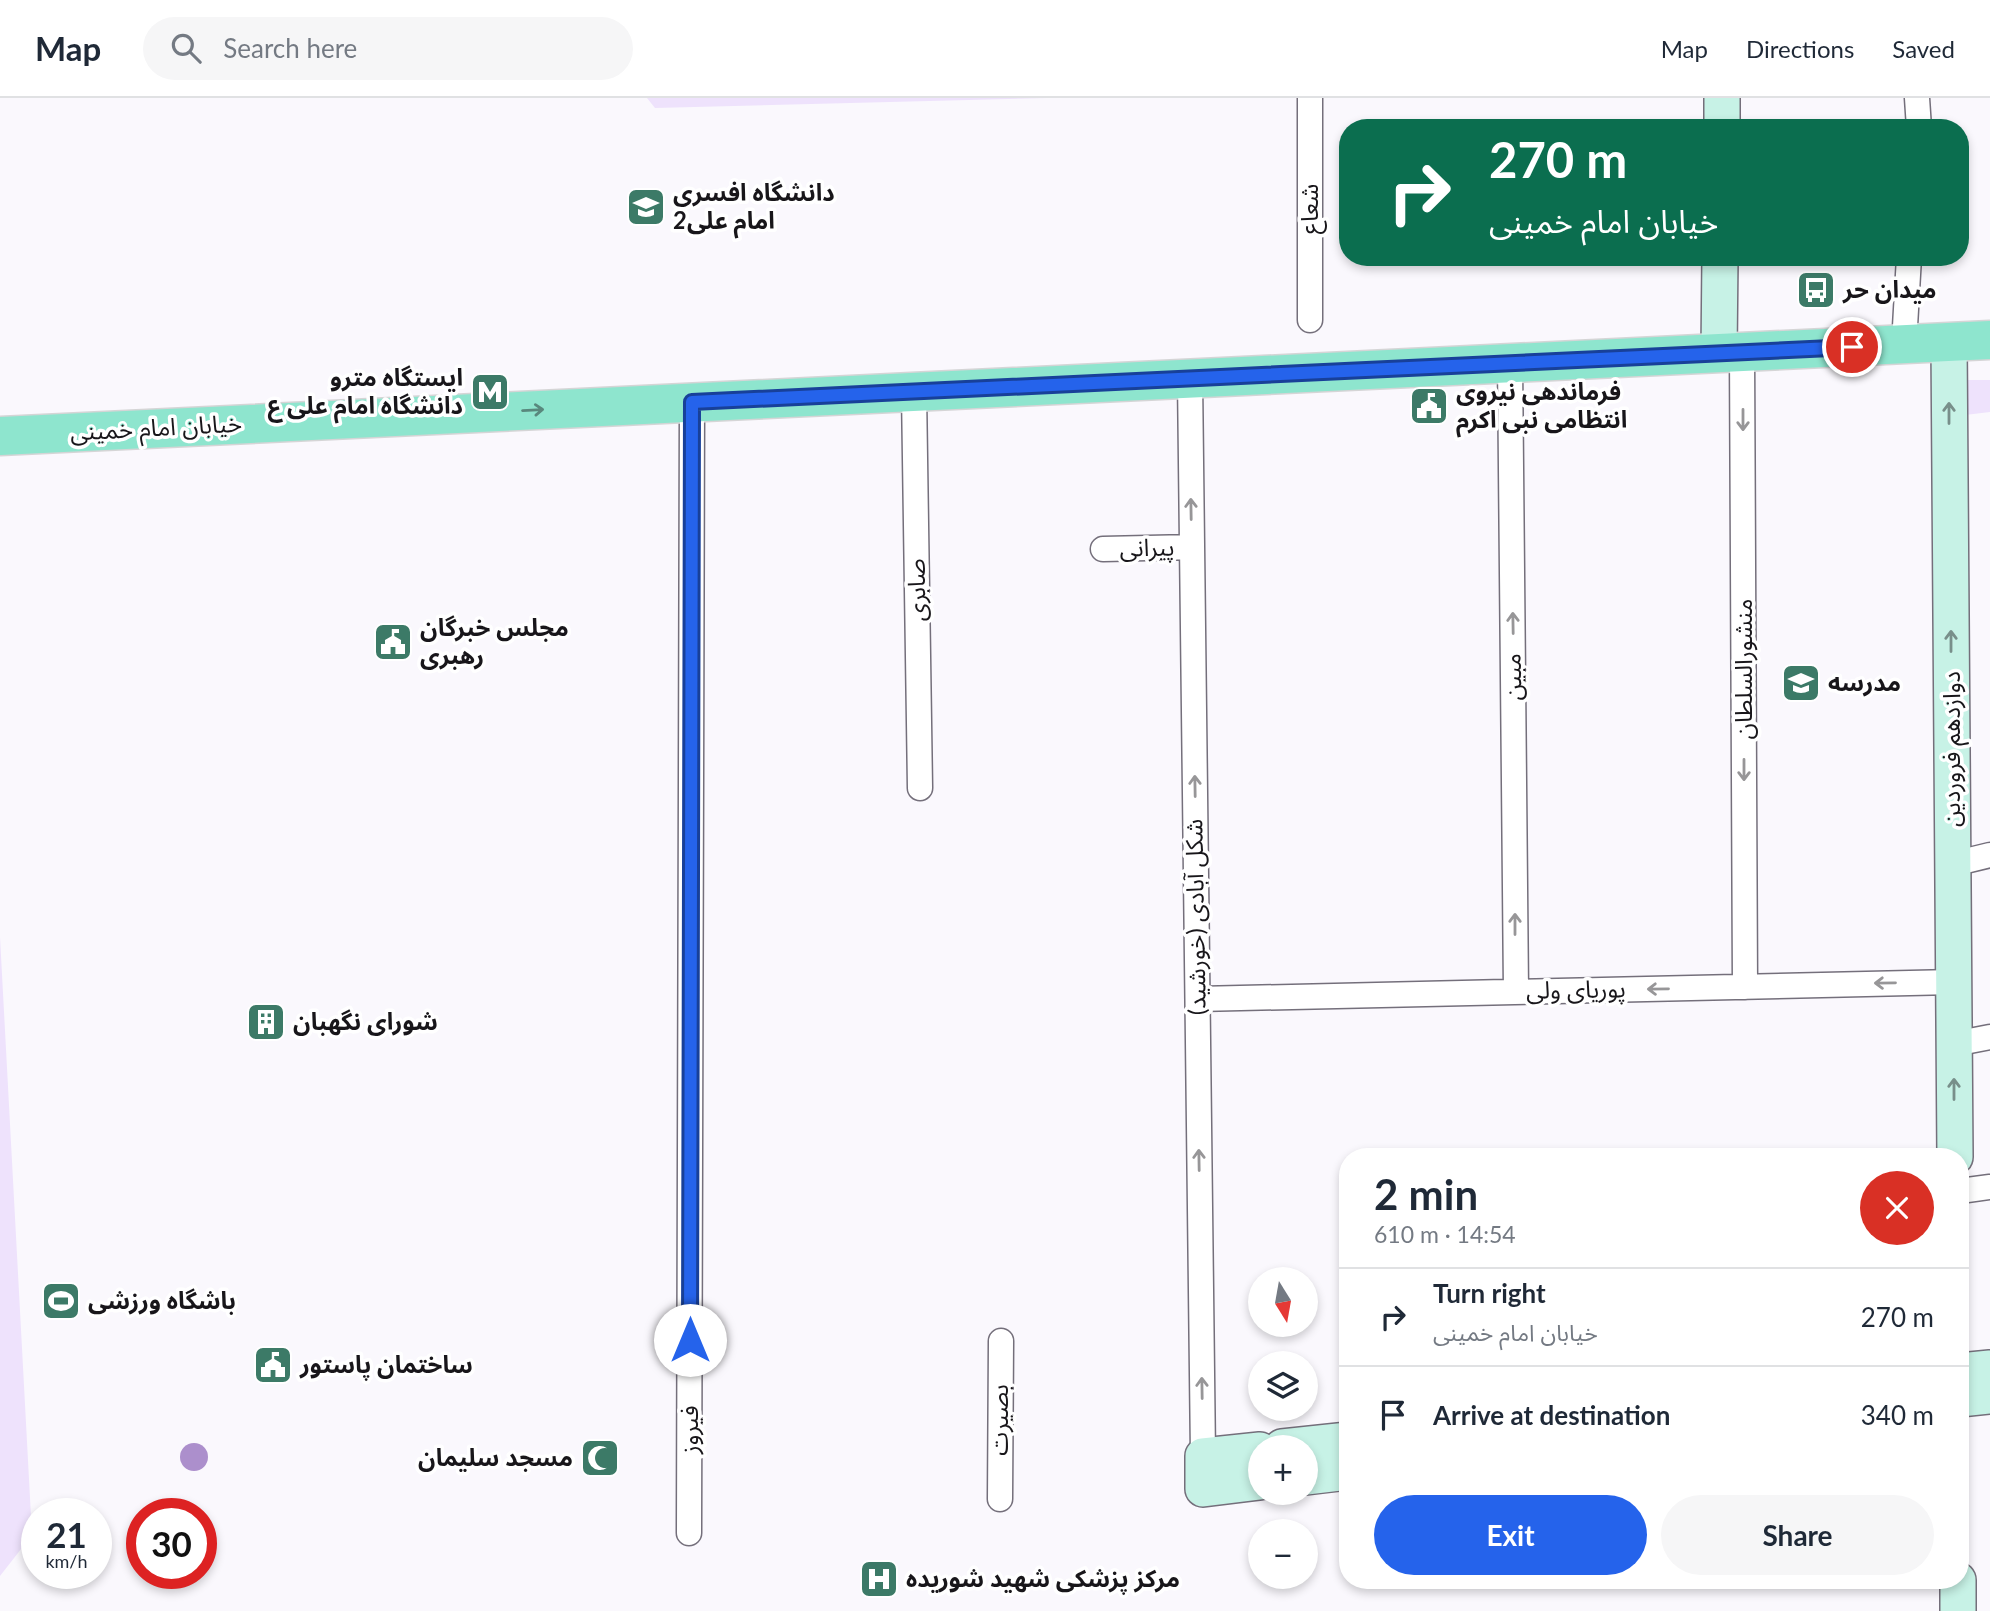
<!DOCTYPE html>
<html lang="en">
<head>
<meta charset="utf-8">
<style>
	body { margin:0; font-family:Lato,"Noto Sans Arabic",sans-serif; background:#f6f6f7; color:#1f2937; height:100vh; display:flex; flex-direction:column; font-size:26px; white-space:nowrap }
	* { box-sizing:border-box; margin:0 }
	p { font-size:23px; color:#747a83 }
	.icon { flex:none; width:38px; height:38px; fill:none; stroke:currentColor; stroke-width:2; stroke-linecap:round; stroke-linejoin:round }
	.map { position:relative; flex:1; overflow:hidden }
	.details { position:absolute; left:1339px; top:1050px; width:630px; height:441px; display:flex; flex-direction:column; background:#fff; border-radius:28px; box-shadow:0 4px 10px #0003 }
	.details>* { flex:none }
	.banner { position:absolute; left:1339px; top:21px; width:630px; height:147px; border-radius:28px; box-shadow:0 4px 10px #0003; background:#0b6e4f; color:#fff; overflow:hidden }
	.needle { width:46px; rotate:169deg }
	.tools { position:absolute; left:1248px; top:1169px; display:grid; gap:14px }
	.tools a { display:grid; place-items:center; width:70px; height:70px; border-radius:50%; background:#fff; box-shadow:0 4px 10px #0003; font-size:35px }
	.speed { position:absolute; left:21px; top:1400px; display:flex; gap:14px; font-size:35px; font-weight:700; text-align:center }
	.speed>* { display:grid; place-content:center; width:91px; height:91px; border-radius:50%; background:#fff; box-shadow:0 4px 10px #0003; line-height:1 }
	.speed small { font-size:18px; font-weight:400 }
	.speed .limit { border:10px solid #d22; background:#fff; color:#111 }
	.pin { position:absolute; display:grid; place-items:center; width:60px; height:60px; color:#fff; margin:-30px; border:4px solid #fff; border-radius:50%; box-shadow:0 2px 7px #0007 }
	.me { position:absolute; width:77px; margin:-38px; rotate:0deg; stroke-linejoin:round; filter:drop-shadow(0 0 5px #0008) }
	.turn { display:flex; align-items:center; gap:24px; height:147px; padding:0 35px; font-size:32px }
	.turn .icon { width:91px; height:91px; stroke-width:2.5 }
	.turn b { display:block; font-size:49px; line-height:60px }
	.round { display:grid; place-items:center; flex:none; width:74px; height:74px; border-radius:37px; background:#f6f6f7 }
	.summary { display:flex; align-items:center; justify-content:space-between; height:119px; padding:0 35px }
	h1 { font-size:42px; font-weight:700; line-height:52px }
	.button { display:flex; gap:14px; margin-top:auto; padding:14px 35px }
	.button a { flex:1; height:80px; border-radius:42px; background:#2563eb; color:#fff; font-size:28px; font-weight:700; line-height:80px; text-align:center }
	.button a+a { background:#f6f6f7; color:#1f2937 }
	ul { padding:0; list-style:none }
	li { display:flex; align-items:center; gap:21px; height:98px; padding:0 35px; border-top:2px solid #e0e1e3 }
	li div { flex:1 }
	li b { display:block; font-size:26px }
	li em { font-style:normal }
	header { display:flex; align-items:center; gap:42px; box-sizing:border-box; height:98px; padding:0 35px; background:#fff; border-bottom:2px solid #e0e1e3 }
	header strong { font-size:33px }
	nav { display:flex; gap:38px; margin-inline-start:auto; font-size:24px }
	.search { width:490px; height:63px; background:#f6f6f7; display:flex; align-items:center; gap:18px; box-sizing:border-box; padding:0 24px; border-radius:38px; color:#747a83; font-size:26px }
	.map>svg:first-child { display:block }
	.green { fill:#eee2fc }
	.water { fill:#ac8fcc }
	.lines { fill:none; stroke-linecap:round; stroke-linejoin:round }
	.street-casing { stroke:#746f7b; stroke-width:27 }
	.secondary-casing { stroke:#746f7b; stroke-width:38 }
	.primary-casing { stroke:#d5d5d6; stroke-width:41 }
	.street { stroke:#fff; stroke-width:24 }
	.secondary { stroke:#c7f2e6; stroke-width:35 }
	.primary { stroke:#8ee5ce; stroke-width:38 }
	.oneway { stroke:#59887d }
	.oneway2 { stroke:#788f8a }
	.oneway3 { stroke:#979698 }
	.route-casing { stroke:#184099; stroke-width:18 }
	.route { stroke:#2563eb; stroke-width:12 }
	.labels { text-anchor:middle; stroke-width:7; stroke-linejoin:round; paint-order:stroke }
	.poi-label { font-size:24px; font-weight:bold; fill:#18161a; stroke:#fff; text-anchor:start }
	.street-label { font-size:24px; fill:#18161a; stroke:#fff }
</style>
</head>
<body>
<header>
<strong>Map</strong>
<div class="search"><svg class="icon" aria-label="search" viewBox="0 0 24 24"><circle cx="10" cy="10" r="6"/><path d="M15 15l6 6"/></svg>Search here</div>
<nav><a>Map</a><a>Directions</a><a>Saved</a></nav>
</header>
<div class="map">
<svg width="1990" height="1513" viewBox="0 0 1990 1513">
	<rect width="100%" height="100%" fill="#faf8fd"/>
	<!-- green -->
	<path class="green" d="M647,0H1047L655,10Z
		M1964,282H1990V314L1965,317Z
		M0,839L32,1437L0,1478Z"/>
	<!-- water -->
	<path class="water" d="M180 1359a14 14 0 1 1 28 0a14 14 0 1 1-28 0Z"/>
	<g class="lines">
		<defs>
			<path id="street" d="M1310,0V222
				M1917,0L1919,30
				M1904,246L1909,159
				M1742,254L1745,889
				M1510,265L1516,894
				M1190,281L1203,1358
				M914,294L920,690
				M1103,451L1192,449
				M1953,766L1990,757
				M1198,901L1954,884
				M1954,946L1990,939
				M1960,1093L1990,1089
				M1000,1401L1001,1243
				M689,1435L692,304"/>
			<path id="secondary" d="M1722,30V0
				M1949,244L1955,1059
				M1719,255L1720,159
				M1960,1273L1990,1270
				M1960,1301L1990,1298
				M1282,1349L1348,1342
				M1260,1352L1203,1358V1391L1260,1384
				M1306,1379L1348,1374
				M1958,1482V1513"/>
			<path id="primary" d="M0,338L1990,242"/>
		</defs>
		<!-- street casing -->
		<use href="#street" class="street-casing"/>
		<!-- secondary casing -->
		<use href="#secondary" class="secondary-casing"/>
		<!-- primary casing -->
		<use href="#primary" class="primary-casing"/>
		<!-- street -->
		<use href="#street" class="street"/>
		<!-- secondary -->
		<use href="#secondary" class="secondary"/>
		<!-- primary -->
		<use href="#primary" class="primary"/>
	</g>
	<!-- one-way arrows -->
	<defs><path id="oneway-shaft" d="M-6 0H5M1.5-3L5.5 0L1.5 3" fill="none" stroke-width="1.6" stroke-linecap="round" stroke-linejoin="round" transform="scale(1.75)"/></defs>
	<use class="oneway" href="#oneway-shaft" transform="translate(533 312) rotate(-3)"/>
	<g class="oneway2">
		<use href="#oneway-shaft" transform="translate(1949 315) rotate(-90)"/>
		<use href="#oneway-shaft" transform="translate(1951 543) rotate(-90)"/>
		<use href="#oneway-shaft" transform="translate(1954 991) rotate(-90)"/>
	</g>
	<g class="oneway3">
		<use href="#oneway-shaft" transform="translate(1743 322) rotate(90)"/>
		<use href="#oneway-shaft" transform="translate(1191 411) rotate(-91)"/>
		<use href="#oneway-shaft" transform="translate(1513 525) rotate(-91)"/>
		<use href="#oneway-shaft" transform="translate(1744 672) rotate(90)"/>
		<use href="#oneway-shaft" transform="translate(1195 688) rotate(-91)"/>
		<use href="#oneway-shaft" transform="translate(1515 826) rotate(-90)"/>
		<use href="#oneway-shaft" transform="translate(1885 885) rotate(179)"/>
		<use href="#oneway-shaft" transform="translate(1658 891) rotate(179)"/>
		<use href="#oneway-shaft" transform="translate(1199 1062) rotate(-91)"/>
		<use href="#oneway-shaft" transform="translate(1202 1290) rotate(-91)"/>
	</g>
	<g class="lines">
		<defs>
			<path id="route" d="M690,1242L692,304L1852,249"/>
		</defs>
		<!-- route casing -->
		<use href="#route" class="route-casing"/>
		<!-- route -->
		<use href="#route" class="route"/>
	</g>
	<!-- icons -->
	<defs>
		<symbol id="university-square" viewBox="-11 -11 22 22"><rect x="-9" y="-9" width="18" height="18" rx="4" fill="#3c7a67" stroke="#fff"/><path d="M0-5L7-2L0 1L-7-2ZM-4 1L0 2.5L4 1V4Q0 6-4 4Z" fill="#fff"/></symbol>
		<symbol id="bus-square" viewBox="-11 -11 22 22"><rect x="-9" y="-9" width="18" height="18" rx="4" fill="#3c7a67" stroke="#fff"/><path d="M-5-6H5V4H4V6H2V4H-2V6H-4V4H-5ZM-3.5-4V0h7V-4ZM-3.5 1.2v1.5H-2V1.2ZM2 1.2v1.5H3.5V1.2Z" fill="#fff"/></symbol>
		<symbol id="metro-square" viewBox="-11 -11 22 22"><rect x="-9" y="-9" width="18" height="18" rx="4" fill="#3c7a67" stroke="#fff"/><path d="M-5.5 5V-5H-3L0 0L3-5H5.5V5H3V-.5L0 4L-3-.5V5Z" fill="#fff"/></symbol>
		<symbol id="civic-square" viewBox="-11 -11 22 22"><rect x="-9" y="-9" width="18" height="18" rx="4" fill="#3c7a67" stroke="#fff"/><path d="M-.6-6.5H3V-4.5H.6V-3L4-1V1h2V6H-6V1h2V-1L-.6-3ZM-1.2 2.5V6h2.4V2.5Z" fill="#fff"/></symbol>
		<symbol id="school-square" viewBox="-11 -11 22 22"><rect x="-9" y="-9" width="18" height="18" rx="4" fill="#3c7a67" stroke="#fff"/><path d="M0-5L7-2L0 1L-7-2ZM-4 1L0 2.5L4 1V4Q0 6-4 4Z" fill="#fff"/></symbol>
		<symbol id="building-square" viewBox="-11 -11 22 22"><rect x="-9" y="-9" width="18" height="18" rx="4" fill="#3c7a67" stroke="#fff"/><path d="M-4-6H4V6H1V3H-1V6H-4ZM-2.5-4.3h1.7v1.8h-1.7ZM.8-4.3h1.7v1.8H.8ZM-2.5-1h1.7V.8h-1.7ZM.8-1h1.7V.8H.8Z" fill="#fff"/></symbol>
		<symbol id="stadium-square" viewBox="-11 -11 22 22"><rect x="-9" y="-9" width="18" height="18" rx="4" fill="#3c7a67" stroke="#fff"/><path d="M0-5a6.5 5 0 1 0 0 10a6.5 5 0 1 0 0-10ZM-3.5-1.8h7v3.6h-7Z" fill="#fff"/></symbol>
		<symbol id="mosque-square" viewBox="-11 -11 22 22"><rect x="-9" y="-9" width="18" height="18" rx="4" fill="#3c7a67" stroke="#fff"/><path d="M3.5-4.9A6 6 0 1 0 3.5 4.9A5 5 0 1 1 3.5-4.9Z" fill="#fff"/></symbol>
		<symbol id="hospital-square" viewBox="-11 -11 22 22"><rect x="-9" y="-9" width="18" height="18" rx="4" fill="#3c7a67" stroke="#fff"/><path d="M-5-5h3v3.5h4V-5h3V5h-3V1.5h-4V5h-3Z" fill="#fff"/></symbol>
	</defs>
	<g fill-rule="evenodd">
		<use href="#university-square" x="624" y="87" width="44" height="44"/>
		<use href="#bus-square" x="1794" y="170" width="44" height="44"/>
		<use href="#metro-square" x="468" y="272" width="44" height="44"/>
		<use href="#civic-square" x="1407" y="286" width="44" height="44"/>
		<use href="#civic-square" x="371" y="522" width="44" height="44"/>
		<use href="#school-square" x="1779" y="563" width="44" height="44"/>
		<use href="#building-square" x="244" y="902" width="44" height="44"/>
		<use href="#stadium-square" x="39" y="1181" width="44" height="44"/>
		<use href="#civic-square" x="251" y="1245" width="44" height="44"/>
		<use href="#mosque-square" x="578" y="1338" width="44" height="44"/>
		<use href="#hospital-square" x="857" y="1459" width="44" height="44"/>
	</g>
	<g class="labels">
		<!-- poi labels -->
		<g class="poi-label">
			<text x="673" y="103">دانشگاه افسری<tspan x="673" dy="28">امام علی2</tspan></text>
			<text x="1843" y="200">میدان حر</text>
			<text x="463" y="288" text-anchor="end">ایستگاه مترو<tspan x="463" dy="28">دانشگاه امام علی ع</tspan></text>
			<text x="1456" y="302">فرماندهی نیروی<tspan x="1456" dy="28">انتظامی نبی اکرم</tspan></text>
			<text x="420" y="538">مجلس خبرگان<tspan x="420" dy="28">رهبری</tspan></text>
			<text x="1828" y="593">مدرسه</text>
			<text x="293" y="932">شورای نگهبان</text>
			<text x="88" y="1211">باشگاه ورزشی</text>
			<text x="300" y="1275">ساختمان پاستور</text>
			<text x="573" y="1368" text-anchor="end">مسجد سلیمان</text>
			<text x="906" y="1489">مرکز پزشکی شهید شوریده</text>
		</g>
		<!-- street labels -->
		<g class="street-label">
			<text transform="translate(1310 111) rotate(-90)" y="8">شعاع</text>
			<text transform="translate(156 330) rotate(-3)" y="8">خیابان امام خمینی</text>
			<text transform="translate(1147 450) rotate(-1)" y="8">پیرانی</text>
			<text transform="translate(917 492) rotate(-91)" y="8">صابری</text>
			<text transform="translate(1744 571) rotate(-90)" y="8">منشورالسلطان</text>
			<text transform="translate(1513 579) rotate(-91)" y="8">مبین</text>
			<text transform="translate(1952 651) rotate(-90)" y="8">دوازدهم فروردین</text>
			<text transform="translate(1196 819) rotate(-91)" y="8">شکل آبادی (خورشید)</text>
			<text transform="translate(1576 892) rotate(-1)" y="8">پوریای ولی</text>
			<text transform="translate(1000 1322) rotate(-90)" y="8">بصیرت</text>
			<text transform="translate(690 1332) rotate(-90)" y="8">فیروز</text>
		</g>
	</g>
</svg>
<div class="tools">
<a><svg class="needle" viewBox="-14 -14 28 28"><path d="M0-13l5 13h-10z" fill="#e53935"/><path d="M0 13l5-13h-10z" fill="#747a83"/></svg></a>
<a><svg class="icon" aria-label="layers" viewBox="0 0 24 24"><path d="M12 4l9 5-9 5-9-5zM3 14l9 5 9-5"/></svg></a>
<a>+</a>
<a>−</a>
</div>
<div class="speed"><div>21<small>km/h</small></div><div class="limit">30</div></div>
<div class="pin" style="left:1852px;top:249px;background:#d93025"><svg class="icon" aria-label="arrive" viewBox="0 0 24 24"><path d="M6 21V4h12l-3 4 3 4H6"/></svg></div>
<svg class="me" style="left:690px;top:1242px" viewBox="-20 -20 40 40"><circle r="19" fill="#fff"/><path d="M0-13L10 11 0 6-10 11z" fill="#2563eb"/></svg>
<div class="banner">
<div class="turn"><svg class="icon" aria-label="right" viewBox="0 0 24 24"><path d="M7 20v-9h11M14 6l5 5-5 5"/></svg><div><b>270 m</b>خیابان امام خمینی</div></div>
</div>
<section class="details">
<div class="summary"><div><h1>2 min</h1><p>610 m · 14:54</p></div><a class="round" style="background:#d93025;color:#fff"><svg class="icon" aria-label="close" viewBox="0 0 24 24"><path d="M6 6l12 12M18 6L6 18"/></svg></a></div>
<ul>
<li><svg class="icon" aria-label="right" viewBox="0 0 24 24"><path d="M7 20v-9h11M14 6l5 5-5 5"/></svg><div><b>Turn right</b><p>خیابان امام خمینی</p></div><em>270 m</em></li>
<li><svg class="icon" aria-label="arrive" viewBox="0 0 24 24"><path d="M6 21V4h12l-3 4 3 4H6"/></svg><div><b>Arrive at destination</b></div><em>340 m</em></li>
</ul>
<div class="button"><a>Exit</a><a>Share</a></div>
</section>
</div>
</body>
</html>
